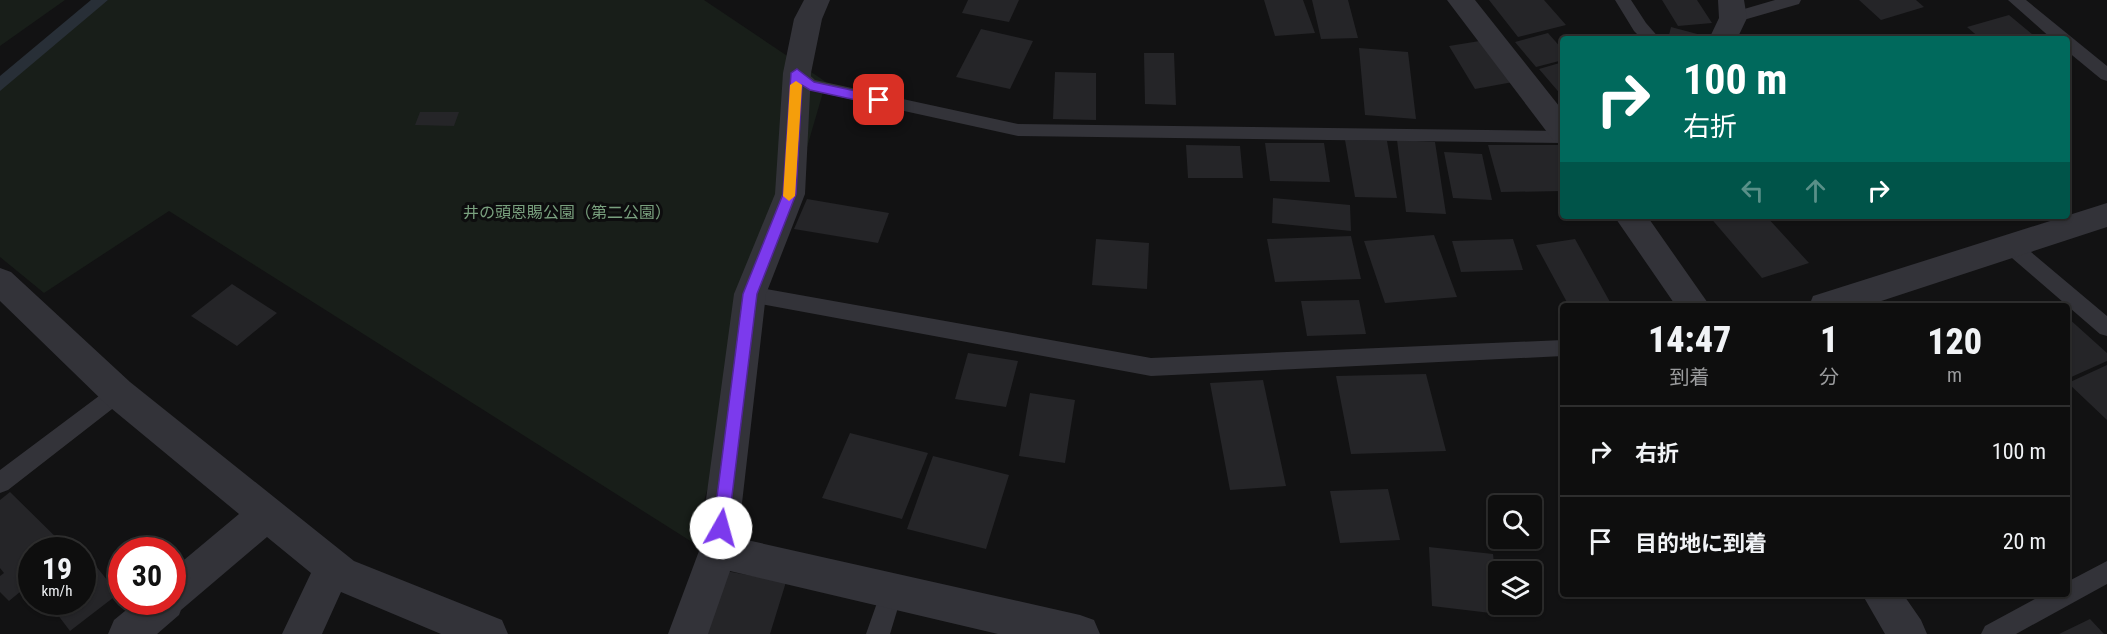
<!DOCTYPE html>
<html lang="ja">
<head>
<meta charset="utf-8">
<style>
	body { margin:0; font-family:"Roboto Condensed","Noto Sans JP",sans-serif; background:#1c1c1c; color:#f1f3f6; height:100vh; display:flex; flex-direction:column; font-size:22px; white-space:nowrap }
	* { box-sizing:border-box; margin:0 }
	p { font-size:20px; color:#9b9c9e }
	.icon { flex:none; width:33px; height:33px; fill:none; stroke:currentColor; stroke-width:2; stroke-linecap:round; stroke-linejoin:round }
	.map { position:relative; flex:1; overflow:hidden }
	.sheet { position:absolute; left:1560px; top:303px; width:510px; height:294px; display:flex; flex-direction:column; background:#0e0e0e; border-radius:6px; box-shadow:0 2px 4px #0004,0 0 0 2px #2e2e2e }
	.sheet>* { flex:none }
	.hud { position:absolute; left:1560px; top:36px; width:510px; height:183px; border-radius:6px; box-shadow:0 2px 4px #0004,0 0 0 2px #2e2e2e; background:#00695c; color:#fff; overflow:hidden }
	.tools { position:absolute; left:1488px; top:495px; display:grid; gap:12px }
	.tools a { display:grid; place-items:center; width:54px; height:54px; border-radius:6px; background:#0e0e0e; box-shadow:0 2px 4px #0004,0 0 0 2px #2e2e2e; font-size:30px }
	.speed { position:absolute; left:18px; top:537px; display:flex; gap:12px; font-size:30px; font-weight:700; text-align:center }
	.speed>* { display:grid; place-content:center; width:78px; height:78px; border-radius:50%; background:#0e0e0e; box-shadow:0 2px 4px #0004,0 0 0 2px #2e2e2e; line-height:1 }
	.speed small { font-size:15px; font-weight:400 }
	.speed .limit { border:9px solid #d22; background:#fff; color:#111 }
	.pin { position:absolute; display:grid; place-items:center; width:51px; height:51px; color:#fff; margin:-26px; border-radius:12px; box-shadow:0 3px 9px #0006 }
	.me { position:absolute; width:66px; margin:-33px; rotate:7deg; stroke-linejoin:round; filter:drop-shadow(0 0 4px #0008) }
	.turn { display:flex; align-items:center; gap:21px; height:126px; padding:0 24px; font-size:27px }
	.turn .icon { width:78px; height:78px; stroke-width:2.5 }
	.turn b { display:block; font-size:42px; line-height:51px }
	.lanes { display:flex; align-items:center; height:57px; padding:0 24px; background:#0003; justify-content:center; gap:30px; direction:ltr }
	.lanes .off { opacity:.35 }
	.eta { display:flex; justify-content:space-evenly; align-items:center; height:102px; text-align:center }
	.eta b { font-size:36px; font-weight:800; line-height:42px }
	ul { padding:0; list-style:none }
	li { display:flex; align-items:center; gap:18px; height:90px; padding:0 24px; border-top:2px solid #2e2e2e }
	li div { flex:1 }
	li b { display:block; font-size:22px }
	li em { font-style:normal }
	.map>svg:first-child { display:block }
	.green { fill:#181e19 }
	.water { fill:#282f37 }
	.building { fill:#252528 }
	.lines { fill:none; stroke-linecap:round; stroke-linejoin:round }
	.lane { fill:#333339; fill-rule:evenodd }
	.street { fill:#333339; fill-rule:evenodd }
	.route { fill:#7c3aed; stroke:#51269a; stroke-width:1.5 }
	.slow { fill:#f59e0b }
	.labels { text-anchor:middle; stroke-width:6; stroke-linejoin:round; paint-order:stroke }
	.park-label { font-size:16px; fill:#79a07e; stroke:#0d0d0e }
</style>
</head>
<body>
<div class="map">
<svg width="2107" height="634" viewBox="0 0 2107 634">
	<rect width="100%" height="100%" fill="#121213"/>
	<!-- green -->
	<path class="green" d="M0,0H65L0,46Z
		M108,0H704L826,82L692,542L169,211L44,293L0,257V82Z"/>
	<!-- water -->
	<path class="water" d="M91,0H108L0,91V76Z"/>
	<!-- building -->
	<path class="building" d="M968,0H1019L1009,22L962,13Z
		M1264,0H1303L1315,33L1275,36Z
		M1312,0H1348L1358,38L1321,39Z
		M1489,0H1544L1566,25L1518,37Z
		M1662,0H1697L1712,23L1678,26Z
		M1859,0H1916L1924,7L1881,20Z
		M2009,15L2038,39H1981L1967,27Z
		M1671,27L1701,35L1700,39H1668Z
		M981,29L1033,41L1010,89L956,77Z
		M1548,33L1563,50V60L1536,67L1515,42Z
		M1486,40L1513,82L1475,89L1449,46Z
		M1359,48L1408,52L1416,119L1365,115Z
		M1144,53H1174L1176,105L1145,104Z
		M1563,62V97L1539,69Z
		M1055,72L1096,73V120L1053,119Z
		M420,112H459L454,126L415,125Z
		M1345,140L1387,141L1397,198L1355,197Z
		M1397,140L1435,142L1446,214L1406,212Z
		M1265,143H1324L1330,182L1270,181Z
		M1186,145L1240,146L1243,178H1188Z
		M1488,145H1558L1563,152V191L1501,192Z
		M1444,152L1482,154L1492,200L1453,198Z
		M1273,198L1350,205L1351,231L1272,223Z
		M807,199L889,213L878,243L794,229Z
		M1709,216H1766L1809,263L1762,278Z
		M1434,235L1457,297L1385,303L1364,241Z
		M1351,236L1361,279L1275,282L1267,239Z
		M1096,239L1149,243L1147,289L1092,285Z
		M1513,239L1523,270L1461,272L1452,241Z
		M1575,239L1610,302L1569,306L1536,245Z
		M232,284L277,313L237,346L191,316Z
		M1359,300L1366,334L1307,336L1301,301Z
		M2067,317L2107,353V361L2069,378L2067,376Z
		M968,353L1018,361L1006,407L955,399Z
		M2107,365V420L2068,383Z
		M1426,374L1446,451L1351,454L1336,376Z
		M1263,380L1286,486L1230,490L1210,383Z
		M1030,393L1075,400L1065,463L1019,456Z
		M850,433L928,453L902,519L822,498Z
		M933,456L1009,475L986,549L907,529Z
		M1388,489L1400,540L1340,543L1330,491Z
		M10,492L69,550H32V582L9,601L0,592V576L4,573L0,568V500Z
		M1429,547L1493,554L1499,614L1432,606Z
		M85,552L118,594L70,631L48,602H82V553Z
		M726,571L786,582L770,634H704Z
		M2090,619L2104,634H2059Z"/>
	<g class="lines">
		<!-- lane -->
		<path class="lane" d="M1615,0H1631L1646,23L1660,39H1642L1634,31Z
			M1775,0H1801L1799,4L1733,23L1727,22L1725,18L1727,14Z
			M2008,0H2026L2107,66V81L2101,79L2067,51V39H2052Z
			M797,67L803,69L815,80L1018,124L1563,131V143L1018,136L804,89L789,73L791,69Z
			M2012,240L2019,242L2107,316V336L2100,334L2005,252L2003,247L2005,242Z
			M750,286L1151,358L1563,340V356L1151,376L750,302L743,300L740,294L743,288Z
			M118,384L125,387L128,393L125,399L8,490L0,493V470L111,387Z
			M2107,561V584L2016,634H1981L1985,626L2044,594H2067V582Z
			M892,580L900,583L903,591L890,634H866L884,583Z"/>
		<!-- street -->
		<path class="street" d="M804,0H830L822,19L811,73L805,194L766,294L738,538L1080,615L1094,620L1100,634H998L730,571L708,634H668L699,551L734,294L775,194L783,73L794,19Z
			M1447,0H1475L1563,111V143L1553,140Z
			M1718,0H1744L1747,18L1737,39H1709L1719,18Z
			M2107,203V227L1866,306H1809L1813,296Z
			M1614,216H1647L1710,306H1676Z
			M0,268L11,272L130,382L354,561L502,620L508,634H441L341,592L322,634H282L311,573L267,537L181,610L179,615L157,634H108L114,620L136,602H172V570L239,514L106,404L0,301Z
			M1862,594H1903L1921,620L1927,634H1885Z"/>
	</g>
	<!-- route -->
	<path class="route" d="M797,69L814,82L879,96L885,100L879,105L810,90L802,85L796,194L757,294L728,528L726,533L721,535L715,533L713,528L743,294L783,194L791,73Z"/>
	<!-- slow -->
	<path class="slow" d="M796,81L802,85L795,196L789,201L783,196L790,85Z"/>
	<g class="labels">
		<!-- park labels -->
		<g class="park-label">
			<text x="567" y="218">井の頭恩賜公園（第二公園）</text>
		</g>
	</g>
</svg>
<div class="tools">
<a><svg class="icon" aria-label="search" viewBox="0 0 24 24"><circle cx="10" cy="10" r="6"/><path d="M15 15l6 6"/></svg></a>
<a><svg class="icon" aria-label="layers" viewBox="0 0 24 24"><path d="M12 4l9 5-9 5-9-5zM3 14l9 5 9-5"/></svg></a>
</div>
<div class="speed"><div>19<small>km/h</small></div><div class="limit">30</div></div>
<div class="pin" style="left:879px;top:100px;background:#d93025"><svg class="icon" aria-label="arrive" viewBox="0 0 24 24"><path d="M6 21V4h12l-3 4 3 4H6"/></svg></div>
<svg class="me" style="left:721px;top:528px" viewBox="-20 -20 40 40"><circle r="19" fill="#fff"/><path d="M0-13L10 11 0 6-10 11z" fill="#7c3aed"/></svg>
<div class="hud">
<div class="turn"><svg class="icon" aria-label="right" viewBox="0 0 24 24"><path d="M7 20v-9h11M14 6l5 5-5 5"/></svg><div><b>100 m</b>右折</div></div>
<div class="lanes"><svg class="icon off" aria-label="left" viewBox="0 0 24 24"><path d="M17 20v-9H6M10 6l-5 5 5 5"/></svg><svg class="icon off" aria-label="ahead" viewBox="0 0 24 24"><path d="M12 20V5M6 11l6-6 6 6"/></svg><svg class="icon" aria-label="right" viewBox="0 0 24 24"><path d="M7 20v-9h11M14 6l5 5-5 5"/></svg></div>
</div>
<section class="sheet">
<div class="eta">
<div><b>14:47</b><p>到着</p></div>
<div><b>1</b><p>分</p></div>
<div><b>120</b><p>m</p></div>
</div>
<ul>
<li><svg class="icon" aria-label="right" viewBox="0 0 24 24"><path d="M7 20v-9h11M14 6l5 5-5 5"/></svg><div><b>右折</b></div><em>100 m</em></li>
<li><svg class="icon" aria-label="arrive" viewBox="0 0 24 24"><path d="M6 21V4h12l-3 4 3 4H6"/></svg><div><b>目的地に到着</b></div><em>20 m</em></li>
</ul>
</section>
</div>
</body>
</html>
